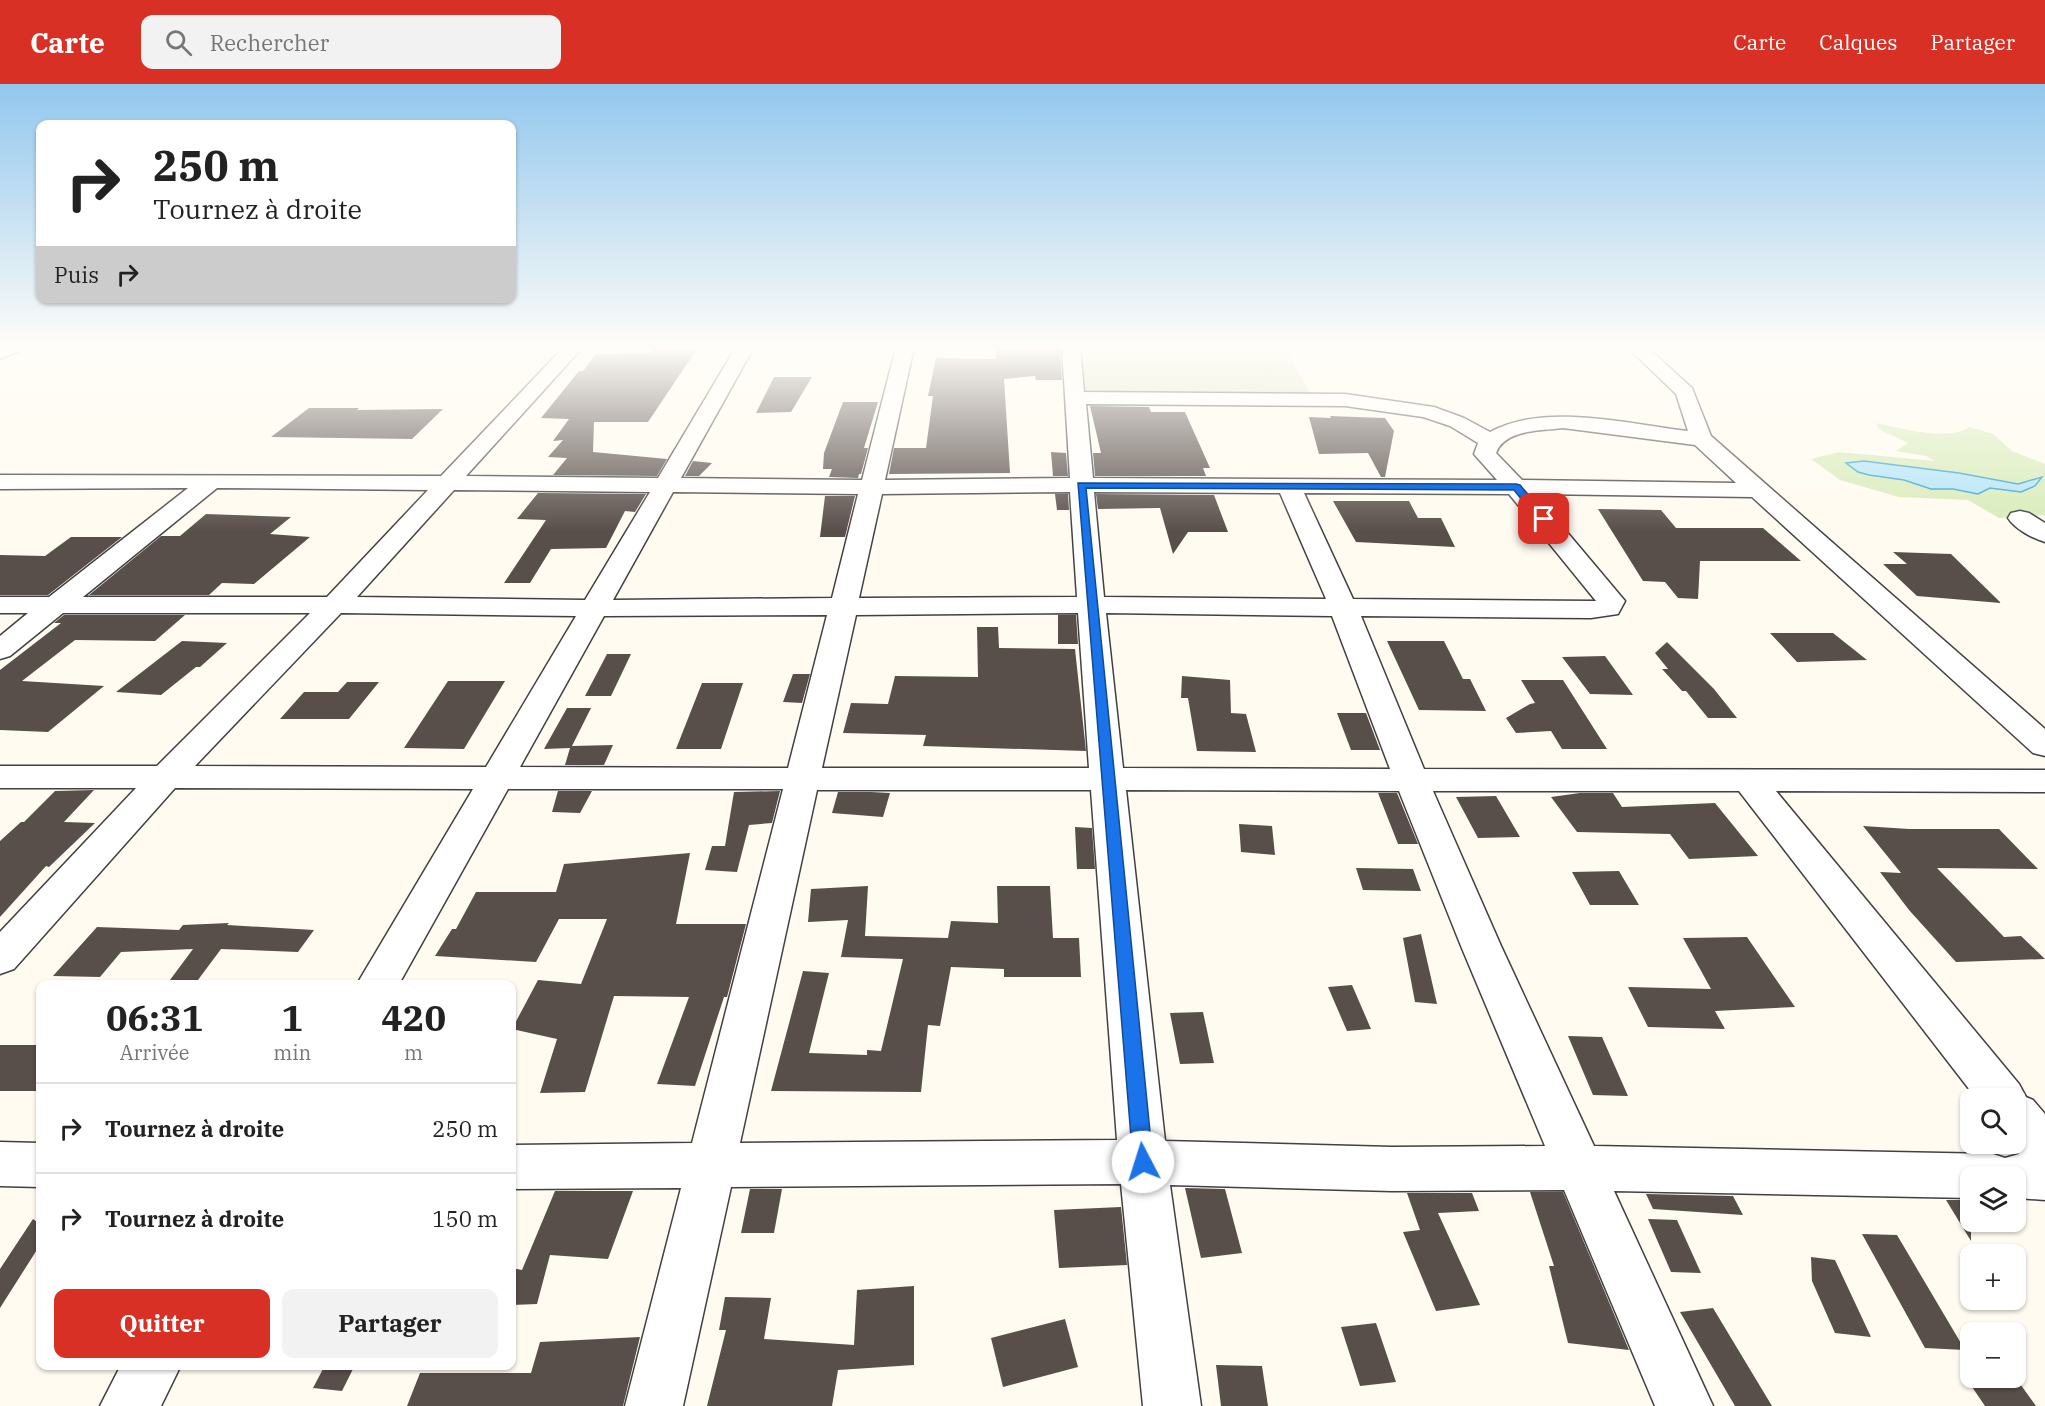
<!DOCTYPE html>
<html lang="fr">
<head>
<meta charset="utf-8">
<style>
	body { margin:0; font-family:"IBM Plex Serif",serif; background:#f2f2f2; color:#222; height:100vh; display:flex; flex-direction:column; font-size:22px; white-space:nowrap }
	* { box-sizing:border-box; margin:0 }
	p { font-size:20px; color:#767676 }
	.icon { flex:none; width:33px; height:33px; fill:none; stroke:currentColor; stroke-width:2; stroke-linecap:round; stroke-linejoin:round }
	.map { position:relative; flex:1; overflow:hidden }
	.side { position:absolute; left:36px; top:896px; width:480px; height:390px; display:flex; flex-direction:column; background:#fff; border-radius:12px; box-shadow:0 2px 4px #0004 }
	.side>* { flex:none }
	.hud { position:absolute; left:36px; top:36px; width:480px; height:183px; border-radius:12px; box-shadow:0 2px 4px #0004; background:#fff; color:#222; overflow:hidden }
	.controls { position:absolute; left:1960px; top:1004px; display:grid; gap:12px }
	.controls a { display:grid; place-items:center; width:66px; height:66px; border-radius:12px; background:#fff; box-shadow:0 2px 4px #0004; font-size:30px }
	.pin { position:absolute; display:grid; place-items:center; width:51px; height:51px; color:#fff; margin:-26px; border-radius:12px; box-shadow:0 3px 9px #0006 }
	.me { position:absolute; width:66px; margin:-33px; rotate:355deg; stroke-linejoin:round; filter:drop-shadow(0 0 4px #0008) }
	.turn { display:flex; align-items:center; gap:21px; height:126px; padding:0 18px; font-size:27px }
	.turn .icon { width:78px; height:78px; stroke-width:2.5 }
	.turn b { display:block; font-size:42px; line-height:51px }
	.then { display:flex; align-items:center; height:57px; padding:0 18px; background:#0003; gap:12px; font-size:22px }
	.eta { display:flex; justify-content:space-evenly; align-items:center; height:102px; text-align:center }
	.eta b { font-size:36px; font-weight:700; line-height:42px }
	.button { display:flex; gap:12px; margin-top:auto; padding:12px 18px }
	.button a { flex:1; height:69px; border-radius:12px; background:#d93025; color:#fff; font-size:24px; font-weight:700; line-height:69px; text-align:center }
	.button a+a { background:#f2f2f2; color:#222 }
	ul { padding:0; list-style:none }
	li { display:flex; align-items:center; gap:18px; height:90px; padding:0 18px; border-top:2px solid #e0e0e0 }
	li div { flex:1 }
	li b { display:block; font-size:22px }
	li em { font-style:normal }
	header { display:flex; align-items:center; gap:36px; box-sizing:border-box; height:84px; padding:0 30px; background:#d93025; color:#fff }
	header strong { font-size:28px }
	nav { display:flex; gap:33px; margin-inline-start:auto; font-size:21px }
	.search { width:420px; height:54px; background:#f2f2f2; display:flex; align-items:center; gap:15px; box-sizing:border-box; padding:0 21px; border-radius:12px; color:#767676; font-size:22px }
	.map>svg:first-child { display:block }
	.green { fill:#d7ebb8 }
	.cemetery { fill:#dae2bf }
	.water { fill:#b2e4f8; stroke:#36a1d2; stroke-width:1.5 }
	.building { fill:#584e4a }
	.lines { fill:none; stroke-linecap:round; stroke-linejoin:round }
	.minor-casing { stroke:#414141; stroke-width:3 }
	.minor { fill:#fff; fill-rule:evenodd }
	.route { fill:#1a73e8; stroke:#114b97; stroke-width:1.5 }
</style>
</head>
<body>
<header>
<strong>Carte</strong>
<div class="search"><svg class="icon" aria-label="search" viewBox="0 0 24 24"><circle cx="10" cy="10" r="6"/><path d="M15 15l6 6"/></svg>Rechercher</div>
<nav><a>Carte</a><a>Calques</a><a>Partager</a></nav>
</header>
<div class="map">
<svg width="2045" height="1322" viewBox="0 0 2045 1322">
	<rect width="100%" height="100%" fill="#fffbf0"/>
	<!-- green -->
	<path class="green" d="M1876,339C1899,344 1950,358 1969,343L1993,350L2012,367L2045,380V431L1999,434L1968,416L1899,413L1840,396L1811,375L1839,368L1935,377L1926,372L1896,367L1908,359L1879,345Z"/>
	<!-- cemetery -->
	<path class="cemetery" d="M1081,263H1285L1310,309L1086,308Z"/>
	<!-- water -->
	<path class="water" d="M1864,377L1959,389L2018,400L2042,393L2035,402L2021,408L1990,404L1978,410L1953,405H1931L1904,396L1869,391L1858,388L1846,379Z"/>
	<!-- building -->
	<path class="building" d="M656,263L697,265L648,338H594L593,368L667,375L657,392L553,391L567,374L548,373L563,356L553,357L569,335L541,334L579,287H583L596,270L650,269Z
		M995,264H1060L1062,296H1036L1035,292L1004,295L1010,389L889,390L894,364H926L933,312H928L936,274L996,275Z
		M774,293H812L791,328L756,329Z
		M843,318H878L864,364H868L861,390H859L858,394L829,393L832,385H823L824,369Z
		M1090,322L1149,323L1151,328H1185L1210,384H1203L1206,392H1095L1093,369H1101Z
		M309,324H359L357,326L443,325L412,355L271,353Z
		M1330,332L1385,334L1394,347L1385,393H1381L1368,369L1319,370L1309,333L1331,334Z
		M1051,368L1066,369L1068,392H1053Z
		M693,377L712,379L699,392H685Z
		M538,409L646,410L635,428L625,427L606,464L551,465L530,499H504L546,436L517,435Z
		M1055,410H1068L1069,426H1057Z
		M1096,410L1214,411L1228,448H1188L1173,470L1160,424L1098,425Z
		M825,412H855L845,453H820Z
		M1333,417H1409L1418,434H1441L1455,463L1356,458Z
		M1598,425L1661,426L1676,444H1763L1801,477H1700L1698,515L1678,514L1665,498L1643,497Z
		M206,430L291,433L270,450L310,453L254,500L222,499L209,511H89L161,452H180Z
		M71,453H122L48,511H0V471L45,472Z
		M1893,468L1951,470L2001,519L1917,512L1883,480H1907Z
		M64,531H185L155,557L75,556L22,597L104,602L48,648L0,646V586L61,539H54Z
		M1058,531H1076L1078,560H1058Z
		M977,543H998L999,564L1075,565L1086,667L923,662L926,651L843,649L851,619L888,620L895,592L978,593Z
		M1770,549H1833L1867,576L1797,578Z
		M182,557L227,559L200,583H196L161,611L116,608Z
		M1387,557H1444L1463,595H1470L1486,627L1419,626Z
		M1667,558L1714,605L1737,634H1708L1686,607H1682L1662,585H1668L1655,569Z
		M607,570H631L611,612H585Z
		M1605,572L1633,611L1590,610L1562,573Z
		M793,590H810L802,619L783,618Z
		M1182,592L1230,596L1231,629L1246,630L1256,668L1197,667L1188,614H1181Z
		M1521,596H1563L1607,665H1562L1551,647L1516,649L1506,634L1530,620L1535,619Z
		M448,597H505L464,665L404,664Z
		M347,598H379L349,635H280L304,608H338Z
		M702,599H743L721,665H676Z
		M567,624H591L572,662L613,661L604,681H565L570,664L544,665Z
		M1337,629H1366L1380,666H1351Z
		M94,706L64,738L95,739L49,783L46,782L0,833V757L21,738H24L55,707Z
		M558,707H592L580,729L552,728Z
		M780,707L772,739L749,741L737,788L705,786L712,762H725L734,708Z
		M838,708H871L890,709L883,733L832,729Z
		M1378,709H1397L1418,760H1398Z
		M1580,709H1613L1622,723L1715,719L1758,772L1689,775L1670,750L1577,748L1551,713Z
		M1496,712L1520,753L1478,754L1456,713Z
		M1239,740L1272,742L1275,771L1241,768Z
		M1863,742L1909,745H1999L2038,785L1937,784L2004,853L2021,852L2045,875L1956,878L1909,826L1880,788L1901,789Z
		M1075,743L1092,744L1095,785H1077Z
		M690,769L676,840H746L727,913H724L695,1002L657,1000L689,913L614,912L585,1008L540,1009L557,955L512,945L538,896L581,900L607,835H559L536,878L435,872L452,845H456L476,808H556L564,780Z
		M1356,784L1413,785L1421,807L1363,806Z
		M1619,787L1639,821H1590L1572,788Z
		M868,802L865,852L948,854L951,837L998,839L997,802H1050L1053,854H1079L1081,893H1004V885L951,883L940,942L928,941L921,1008L771,1007L803,887L829,889L809,969L867,971V966L881,967L903,875L841,873L848,836L808,838L811,805Z
		M229,839L227,841L314,846L298,868L221,865L195,900H167L193,865L121,868L100,893L53,892L97,843L179,846L183,841Z
		M1421,850L1437,920L1415,918L1403,854Z
		M1747,853L1795,923L1715,927L1725,945L1648,943L1628,903L1711,905L1683,854Z
		M1352,901L1371,945L1347,947L1328,903Z
		M1203,928L1214,979L1180,980L1170,929Z
		M1568,952L1602,953L1628,1012L1593,1011Z
		M0,961H40V1007H0Z
		M1185,1104L1225,1105L1242,1169L1201,1174Z
		M750,1105H782L774,1149H741Z
		M555,1107H633L608,1175L550,1171L537,1220L512,1221V1184L522,1186Z
		M1530,1108H1563L1629,1266L1568,1259L1549,1182H1554Z
		M1407,1109H1472L1479,1127L1438,1129L1480,1221L1436,1227L1403,1148L1420,1146Z
		M1646,1110L1733,1112L1743,1131L1653,1125Z
		M1946,1116H1971V1157Z
		M1121,1123L1127,1181L1059,1184L1054,1126Z
		M33,1135L40,1140V1161L0,1224V1185Z
		M1648,1135L1677,1136L1701,1189L1671,1188Z
		M1862,1150L1897,1151L1965,1266L1925,1264Z
		M1811,1173L1835,1176L1871,1253L1835,1249L1812,1197Z
		M914,1202V1281L838,1286L832,1322H707L726,1246H719L725,1213L771,1214L764,1255L854,1261L857,1206Z
		M1713,1224L1772,1322H1735L1680,1228Z
		M1065,1235L1078,1283L1003,1303L991,1254Z
		M1376,1239L1396,1298L1360,1302L1341,1243Z
		M640,1253L623,1322H407L420,1289H531L540,1258Z
		M1216,1281L1262,1282L1268,1322H1221Z
		M324,1283L353,1285L342,1307L313,1304Z
		M2018,1297L2036,1322H1985L1970,1300Z"/>
	<g class="lines">
		<defs>
			<path id="minor" d="M0,263H22L19,267L0,275Z
				M564,263H583L466,392L658,394L736,263H754L681,394L862,396L896,263H914L885,396L1070,394L1062,263H1080L1084,308L1345,310L1434,323L1464,334L1490,348C1544,318 1629,340 1688,347L1676,310L1627,263H1647L1692,304L1711,352L2045,645V672L2033,669L1752,413L1535,410L1625,517L1618,530L1591,534L1361,532L1424,685L2045,686V708L1776,707L2019,1000L2026,1013L2033,1016L2045,1030V1116L2016,1114V1092H1971V1114L1614,1107L1713,1322H1655L1564,1106L1392,1107L1170,1101L1201,1322H1143L1121,1100L731,1103L683,1322H625L681,1104L512,1105V1061L692,1059L783,705H508L399,900H357L473,705L175,704L14,885L0,890V848L136,704H0V682H157L310,529H63L10,572L0,575V552L28,529H0V513H49L188,404L0,405V391L441,392ZM1086,320L1345,322L1423,333L1450,342L1478,359L1474,370L1497,396L1093,394ZM1563,344L1695,361L1736,399L1522,396L1496,369C1505,345 1541,347 1563,344ZM217,404L428,406L327,513H83ZM454,406L650,408L585,516L357,513ZM673,408L858,410L832,514L613,516ZM1070,408L1077,513L859,514L882,410ZM1094,408L1280,409L1326,515L1104,513ZM1304,409L1509,410L1596,517L1353,515ZM341,529L576,532L486,683L195,682ZM1078,529L1089,684H822L856,531ZM1106,529L1332,532L1390,685L1123,684ZM827,531L788,684L520,683L604,532ZM817,706H1091L1117,1056L740,1059ZM1126,706L1399,707L1461,862L1545,1062L1392,1063L1165,1057ZM1433,707H1739L1976,1014H2016V1059H2011L2019,1070L2005,1074L1993,1070L1594,1062L1501,862Z
				M2020,427L2029,429L2045,439V458C2032,454 2015,445 2008,434L2011,429Z
				M0,1058L40,1059V1103L0,1102Z
				M121,1281H181L161,1322H100Z"/>
		</defs>
		<!-- minor casing -->
		<use href="#minor" class="minor-casing"/>
		<!-- minor -->
		<use href="#minor" class="minor"/>
	</g>
	<!-- sky -->
	<linearGradient id="sky" x2="0" y2="1"><stop stop-color="#92c7ee"/><stop offset="0.59" stop-color="#fffdf8"/><stop offset="1" stop-color="#fffdf8" stop-opacity="0"/></linearGradient>
	<rect width="2045" height="448" fill="url(#sky)"/>
	<!-- route -->
	<path class="route" d="M1078,399L1516,400L1520,401L1549,435L1540,438L1514,406L1086,404L1153,1078L1150,1084L1143,1087L1136,1084L1133,1078Z"/>
</svg>
<div class="controls">
<a><svg class="icon" aria-label="search" viewBox="0 0 24 24"><circle cx="10" cy="10" r="6"/><path d="M15 15l6 6"/></svg></a>
<a><svg class="icon" aria-label="layers" viewBox="0 0 24 24"><path d="M12 4l9 5-9 5-9-5zM3 14l9 5 9-5"/></svg></a>
<a>+</a>
<a>−</a>
</div>
<div class="pin" style="left:1544px;top:435px;background:#d93025"><svg class="icon" aria-label="arrive" viewBox="0 0 24 24"><path d="M6 21V4h12l-3 4 3 4H6"/></svg></div>
<svg class="me" style="left:1143px;top:1078px" viewBox="-20 -20 40 40"><circle r="19" fill="#fff"/><path d="M0-13L10 11 0 6-10 11z" fill="#1a73e8"/></svg>
<div class="hud">
<div class="turn"><svg class="icon" aria-label="right" viewBox="0 0 24 24"><path d="M7 20v-9h11M14 6l5 5-5 5"/></svg><div><b>250 m</b>Tournez à droite</div></div>
<div class="then">Puis<svg class="icon" aria-label="right" viewBox="0 0 24 24"><path d="M7 20v-9h11M14 6l5 5-5 5"/></svg></div>
</div>
<section class="side">
<div class="eta">
<div><b>06:31</b><p>Arrivée</p></div>
<div><b>1</b><p>min</p></div>
<div><b>420</b><p>m</p></div>
</div>
<ul>
<li><svg class="icon" aria-label="right" viewBox="0 0 24 24"><path d="M7 20v-9h11M14 6l5 5-5 5"/></svg><div><b>Tournez à droite</b></div><em>250 m</em></li>
<li><svg class="icon" aria-label="right" viewBox="0 0 24 24"><path d="M7 20v-9h11M14 6l5 5-5 5"/></svg><div><b>Tournez à droite</b></div><em>150 m</em></li>
</ul>
<div class="button"><a>Quitter</a><a>Partager</a></div>
</section>
</div>
</body>
</html>
